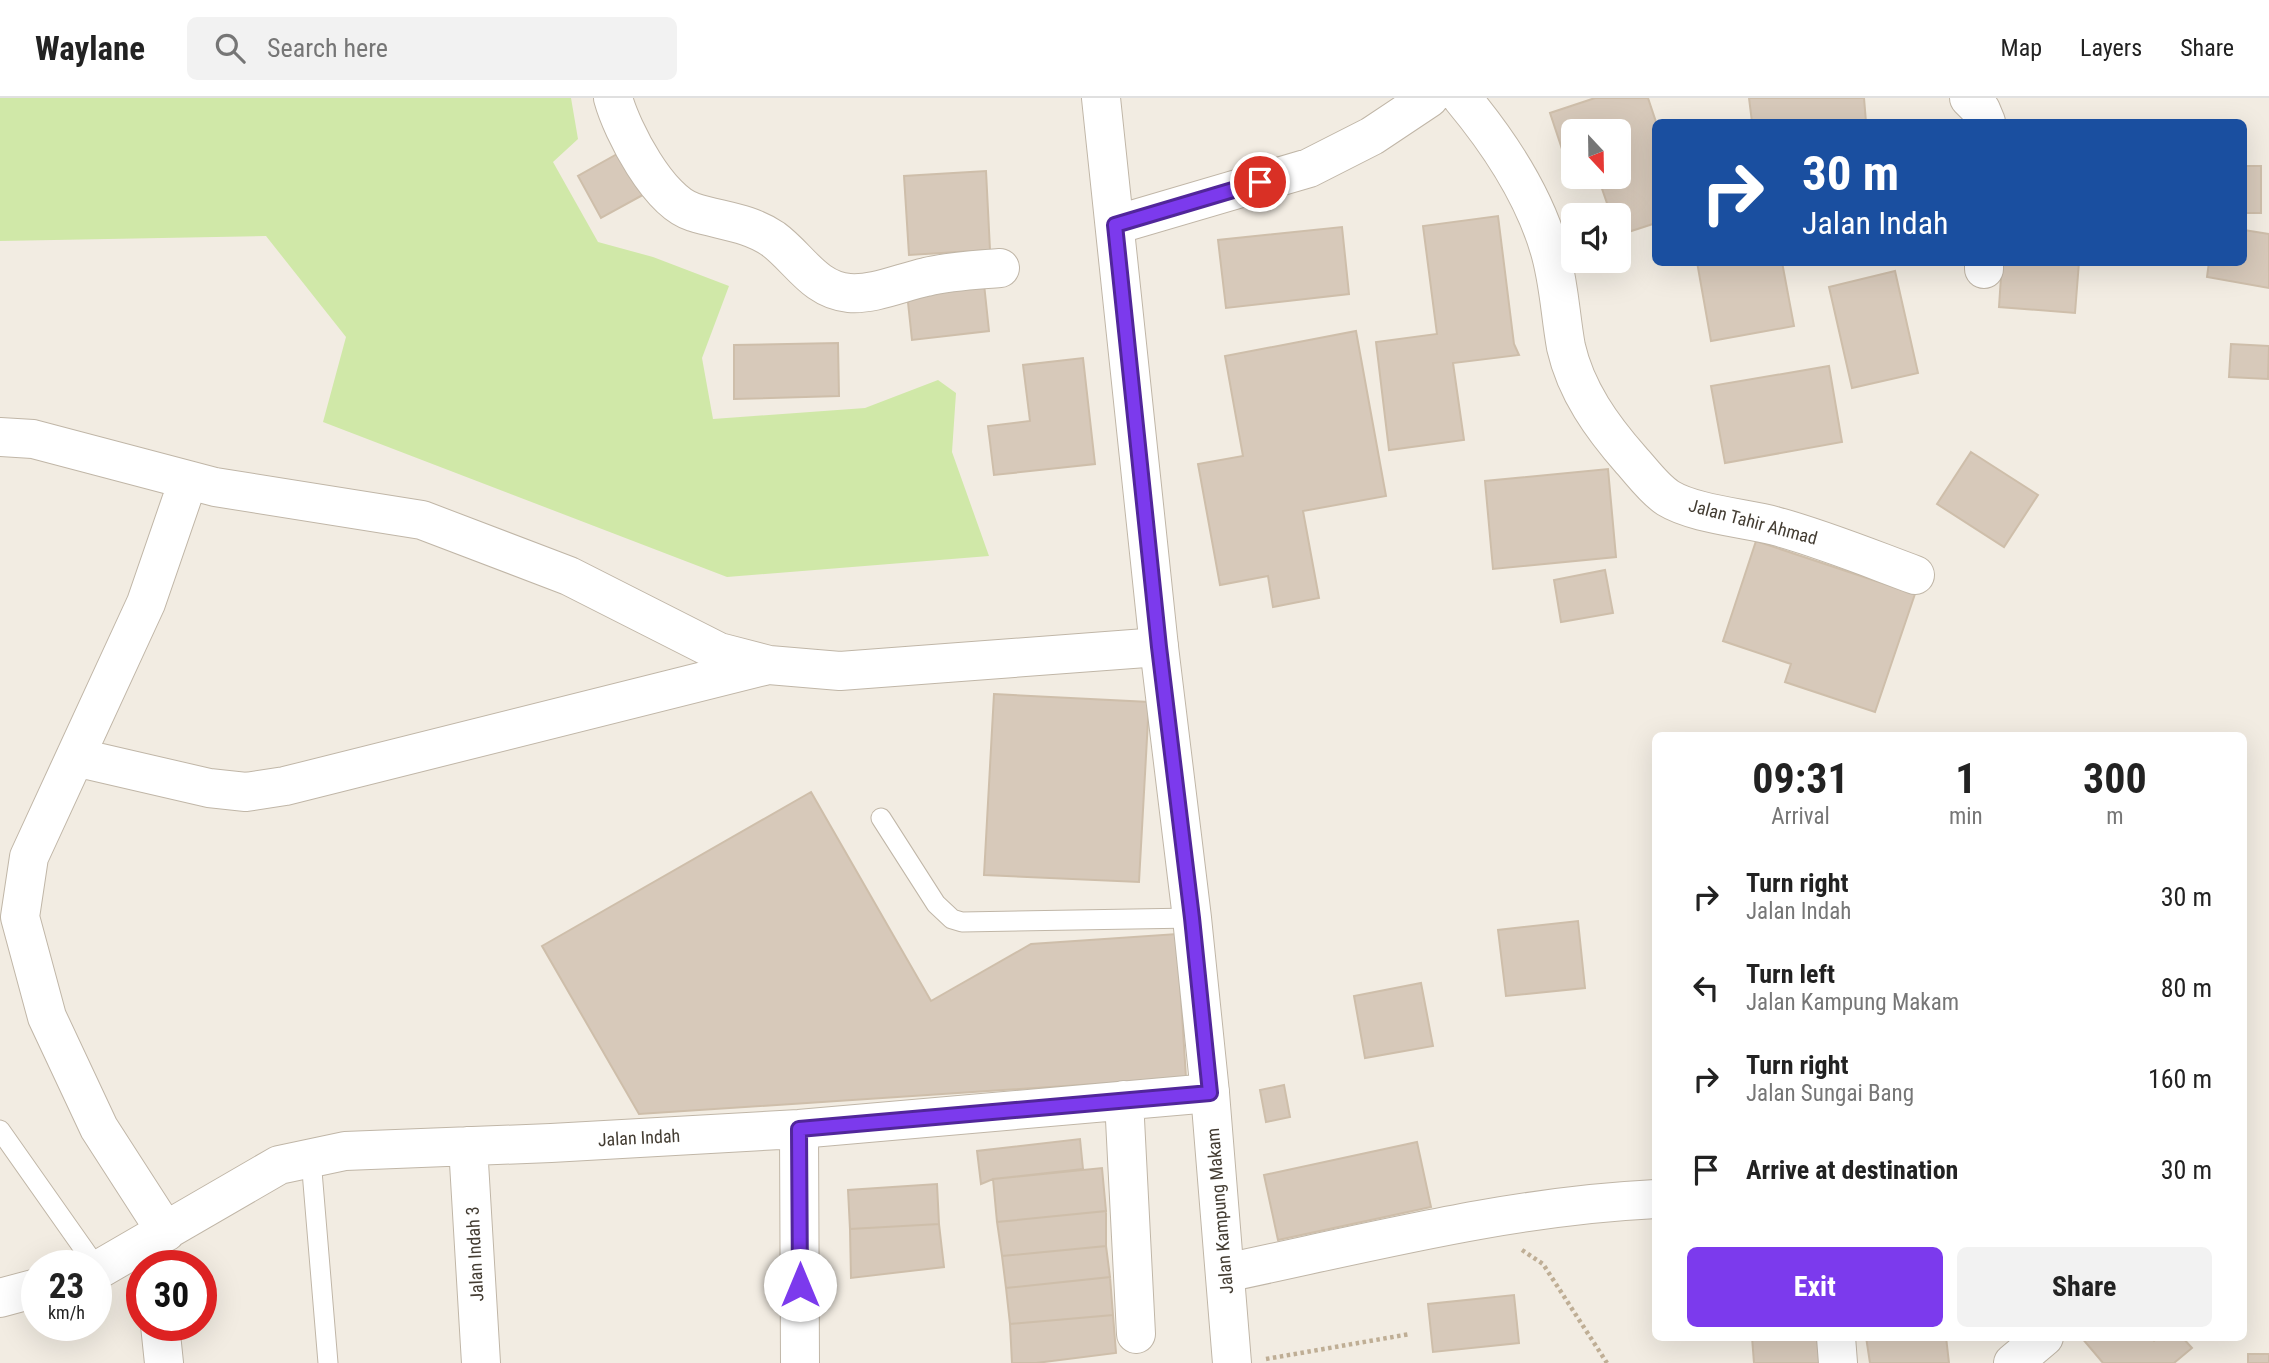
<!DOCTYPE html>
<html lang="en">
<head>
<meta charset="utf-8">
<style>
	body { margin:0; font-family:"Roboto Condensed",sans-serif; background:#f2f2f2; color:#222; height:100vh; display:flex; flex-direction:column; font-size:26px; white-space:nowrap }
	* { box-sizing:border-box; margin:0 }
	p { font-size:23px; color:#767676 }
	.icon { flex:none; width:38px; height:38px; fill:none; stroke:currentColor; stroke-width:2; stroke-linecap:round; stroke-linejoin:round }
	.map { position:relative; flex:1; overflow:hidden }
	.details { position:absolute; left:1652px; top:634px; width:595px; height:609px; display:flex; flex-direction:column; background:#fff; border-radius:10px; box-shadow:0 7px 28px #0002 }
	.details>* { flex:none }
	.banner { position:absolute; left:1652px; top:21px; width:595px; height:147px; border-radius:10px; box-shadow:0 7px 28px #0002; background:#1a4fa0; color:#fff; overflow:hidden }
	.needle { width:46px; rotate:158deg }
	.controls { position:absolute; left:1561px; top:21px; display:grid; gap:14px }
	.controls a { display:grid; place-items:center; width:70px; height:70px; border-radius:10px; background:#fff; box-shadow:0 7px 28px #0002; font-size:35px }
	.speed { position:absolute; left:21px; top:1152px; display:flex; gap:14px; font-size:35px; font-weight:700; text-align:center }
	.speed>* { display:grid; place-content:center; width:91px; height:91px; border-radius:50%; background:#fff; box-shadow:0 7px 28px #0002; line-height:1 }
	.speed small { font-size:18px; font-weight:400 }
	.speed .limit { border:10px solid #d22; background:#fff; color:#111 }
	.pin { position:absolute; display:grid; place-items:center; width:60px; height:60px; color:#fff; margin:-30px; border:4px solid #fff; border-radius:50%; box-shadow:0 2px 7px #0007 }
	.me { position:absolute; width:77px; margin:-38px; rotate:0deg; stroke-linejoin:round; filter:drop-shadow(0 0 5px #0008) }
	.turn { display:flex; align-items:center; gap:24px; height:147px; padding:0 35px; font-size:32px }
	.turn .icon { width:91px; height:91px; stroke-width:2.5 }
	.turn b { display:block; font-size:49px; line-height:60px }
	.eta { display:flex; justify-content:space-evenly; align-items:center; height:119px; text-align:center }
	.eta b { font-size:42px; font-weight:700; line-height:49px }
	.button { display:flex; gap:14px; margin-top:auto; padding:14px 35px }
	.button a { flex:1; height:80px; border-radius:10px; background:#7c3aed; color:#fff; font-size:28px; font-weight:700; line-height:80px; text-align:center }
	.button a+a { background:#f2f2f2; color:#222 }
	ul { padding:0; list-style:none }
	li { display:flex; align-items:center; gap:21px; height:91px; padding:0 35px }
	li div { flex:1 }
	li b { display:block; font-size:26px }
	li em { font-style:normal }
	header { display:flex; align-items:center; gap:42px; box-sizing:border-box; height:98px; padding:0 35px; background:#fff; border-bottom:2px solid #e0e0e0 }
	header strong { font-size:33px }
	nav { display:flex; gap:38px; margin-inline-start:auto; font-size:24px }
	.search { width:490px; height:63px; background:#f2f2f2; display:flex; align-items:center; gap:18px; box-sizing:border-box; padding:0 24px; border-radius:10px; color:#767676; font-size:26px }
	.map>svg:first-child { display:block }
	.green { fill:#d0e8a8 }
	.building { fill:#d7c9ba; stroke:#cebeaa; stroke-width:2 }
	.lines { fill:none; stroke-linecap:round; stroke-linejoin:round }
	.service-casing { stroke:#c0b6a7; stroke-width:21 }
	.minor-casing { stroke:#c0b6a7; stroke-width:40 }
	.tertiary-casing { stroke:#c0b6a7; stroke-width:40 }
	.path { stroke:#bfae95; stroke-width:4.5; stroke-dasharray:3.5 3.5; stroke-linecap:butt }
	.service { stroke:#fff; stroke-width:19 }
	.minor { stroke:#fff; stroke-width:38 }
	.tertiary { stroke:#fff; stroke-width:38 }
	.route-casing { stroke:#51269a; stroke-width:18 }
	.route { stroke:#7c3aed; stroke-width:12 }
	.labels { text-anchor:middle; stroke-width:7; stroke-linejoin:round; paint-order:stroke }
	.street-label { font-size:18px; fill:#433c32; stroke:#fff }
</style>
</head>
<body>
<header>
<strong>Waylane</strong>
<div class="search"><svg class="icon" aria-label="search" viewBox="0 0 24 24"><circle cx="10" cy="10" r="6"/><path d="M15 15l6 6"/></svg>Search here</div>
<nav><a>Map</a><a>Layers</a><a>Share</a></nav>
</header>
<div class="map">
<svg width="2269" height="1265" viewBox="0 0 2269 1265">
	<rect width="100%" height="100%" fill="#f2ece2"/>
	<!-- green -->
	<path class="green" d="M0,0H571L578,41L553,64L598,144L653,159L729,188L702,260L713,321L865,310L938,282L956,295L952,354L989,458L727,479L323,324L346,239L266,138L0,143Z"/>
	<!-- building -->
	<path class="building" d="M1595,0H1648L1656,24V125L1619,137V117H1611L1598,79H1619V33H1573V54H1563L1550,15Z
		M1749,0H1864L1866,24H1752Z
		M626,51L650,93L601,120L578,78Z
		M2244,68H2261V115H2244Z
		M986,73L990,152L909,157L904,78Z
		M1498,118L1514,246L1519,257L1453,265L1464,342L1389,352L1376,244L1437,236L1423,128Z
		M1342,129L1349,196L1226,210L1218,142Z
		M2244,132L2269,136V190L2207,179L2209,164H2244Z
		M1697,164H1782L1794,228L1711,243Z
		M2002,164H2079L2075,215L1999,209Z
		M1895,173L1918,275L1852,290L1829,189Z
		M984,186L989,233L912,242L907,195Z
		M1356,233L1386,398L1303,413L1319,500L1273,509L1268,478L1220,487L1198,366L1243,358L1225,258Z
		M838,245L839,298L734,301V247Z
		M2231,246L2269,248L2268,281L2229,279Z
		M1083,260L1095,366L994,377L988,328L1030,323L1023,267Z
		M1829,268L1842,344L1725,365L1711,288Z
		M1971,354L2038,397L2004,449L1937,406Z
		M1608,371L1616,459L1493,471L1485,383Z
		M1756,443L1915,496L1875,614L1785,584L1791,566L1723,543Z
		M1605,472L1613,515L1561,524L1554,482Z
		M994,596L1149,604L1139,784L984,777Z
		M811,694L931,903L1031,846L1177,836L1186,980L639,1016L542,848Z
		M1578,823L1585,890L1506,898L1498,832Z
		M1421,885L1433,948L1365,960L1354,898Z
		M1284,987L1290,1019L1266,1024L1260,992Z
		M1080,1041L1083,1071L993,1081L981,1086L977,1053Z
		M1417,1044L1431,1109L1278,1142L1264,1077Z
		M1102,1070L1106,1113L997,1124L993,1081Z
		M937,1086L939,1126L850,1131L848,1092Z
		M1106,1113V1148L1002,1158L997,1124Z
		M939,1126L944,1169L851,1180L850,1131Z
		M1106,1148L1110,1179L1006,1190L1002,1158Z
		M1110,1179L1113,1217L1010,1226L1006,1190Z
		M1514,1197L1519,1245L1433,1254L1428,1206Z
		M1113,1217L1116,1255L1036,1265H1012L1010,1226Z
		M1752,1239H1827L1829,1265H1754Z
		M1866,1239H1946L1949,1265H1870Z
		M2081,1239H2150L2154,1243L2159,1239H2182L2192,1250L2174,1265H2103Z
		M2248,1256H2269V1265H2248Z"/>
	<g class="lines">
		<defs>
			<path id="service" d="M881,720L936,806L952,821L962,824L1192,820
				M0,1032L95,1167
				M311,1061L328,1265"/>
			<path id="minor" d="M613,0C622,33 659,104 693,114C721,123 748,124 773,141C799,160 814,192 849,195C874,197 902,184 926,179C950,173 976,172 1000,170
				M1462,0C1497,42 1533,96 1549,150C1559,182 1560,216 1566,249C1576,293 1602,329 1631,362C1642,374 1654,391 1668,400C1694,416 1745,420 1775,428C1823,441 1869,460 1915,477
				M1969,0L1981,12L1986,24
				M1115,127L1309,70L1372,38L1429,0
				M1984,171V164
				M0,339L33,341L215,389L422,422L569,478L719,554L769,567L840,573L1159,549
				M75,659L209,690L246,694L285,688L764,568
				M1124,1002L1136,1236
				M799,1031L800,1265
				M468,1048L481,1265
				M166,1134L99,1030L47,919L20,819L29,759L146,505L188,383
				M96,1173L279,1067L345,1053L551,1045L799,1031L1210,995
				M1225,1175C1368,1145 1509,1108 1656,1101
				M0,1200L37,1190
				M160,1227L164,1265
				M1836,1239L1838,1265
				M2013,1265L2044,1239"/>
			<path id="tertiary" d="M1101,0L1159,549L1192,820L1210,995L1232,1265"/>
		</defs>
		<!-- service casing -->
		<use href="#service" class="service-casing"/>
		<!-- minor casing -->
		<use href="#minor" class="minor-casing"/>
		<!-- tertiary casing -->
		<use href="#tertiary" class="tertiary-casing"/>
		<!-- path -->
		<path class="path" d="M1522,1152L1543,1166L1607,1265
			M1266,1261L1410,1236"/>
		<!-- service -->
		<use href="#service" class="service"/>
		<!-- minor -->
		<use href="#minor" class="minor"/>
		<!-- tertiary -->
		<use href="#tertiary" class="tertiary"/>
	</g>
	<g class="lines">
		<defs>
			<path id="route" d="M800,1187L799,1031L1210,995L1192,820L1159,549L1115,127L1260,84"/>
		</defs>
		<!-- route casing -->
		<use href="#route" class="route-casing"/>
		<!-- route -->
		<use href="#route" class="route"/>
	</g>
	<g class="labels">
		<!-- street labels -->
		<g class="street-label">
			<text transform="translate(1753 424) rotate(15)" y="6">Jalan Tahir Ahmad</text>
			<text transform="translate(639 1040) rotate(-3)" y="6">Jalan Indah</text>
			<text transform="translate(1220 1113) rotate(-95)" y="6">Jalan Kampung Makam</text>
			<text transform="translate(475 1156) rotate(-93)" y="6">Jalan Indah 3</text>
		</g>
	</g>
</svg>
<div class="controls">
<a><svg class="needle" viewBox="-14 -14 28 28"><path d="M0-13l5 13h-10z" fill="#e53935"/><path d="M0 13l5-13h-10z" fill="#767676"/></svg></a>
<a><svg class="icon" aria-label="sound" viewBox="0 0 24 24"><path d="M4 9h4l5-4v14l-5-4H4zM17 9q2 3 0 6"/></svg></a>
</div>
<div class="speed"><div>23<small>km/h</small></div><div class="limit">30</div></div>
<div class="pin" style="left:1260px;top:84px;background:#d93025"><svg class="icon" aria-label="arrive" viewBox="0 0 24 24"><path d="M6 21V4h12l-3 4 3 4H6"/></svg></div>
<svg class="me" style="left:800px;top:1187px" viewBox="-20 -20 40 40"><circle r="19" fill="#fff"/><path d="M0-13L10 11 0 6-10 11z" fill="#7c3aed"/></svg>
<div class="banner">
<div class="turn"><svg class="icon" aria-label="right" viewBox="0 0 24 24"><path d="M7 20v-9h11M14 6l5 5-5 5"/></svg><div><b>30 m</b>Jalan Indah</div></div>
</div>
<section class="details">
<div class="eta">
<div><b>09:31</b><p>Arrival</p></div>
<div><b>1</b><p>min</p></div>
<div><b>300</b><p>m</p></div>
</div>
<ul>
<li><svg class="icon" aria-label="right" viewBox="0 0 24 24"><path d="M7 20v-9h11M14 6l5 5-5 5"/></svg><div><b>Turn right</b><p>Jalan Indah</p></div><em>30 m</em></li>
<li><svg class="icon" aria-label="left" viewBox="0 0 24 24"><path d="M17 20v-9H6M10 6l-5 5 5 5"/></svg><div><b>Turn left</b><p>Jalan Kampung Makam</p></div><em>80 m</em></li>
<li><svg class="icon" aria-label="right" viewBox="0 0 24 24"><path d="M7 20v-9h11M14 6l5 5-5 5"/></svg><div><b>Turn right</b><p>Jalan Sungai Bang</p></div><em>160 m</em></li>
<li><svg class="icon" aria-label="arrive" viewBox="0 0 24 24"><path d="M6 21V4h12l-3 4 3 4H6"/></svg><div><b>Arrive at destination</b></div><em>30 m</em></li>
</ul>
<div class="button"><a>Exit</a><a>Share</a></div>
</section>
</div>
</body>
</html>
